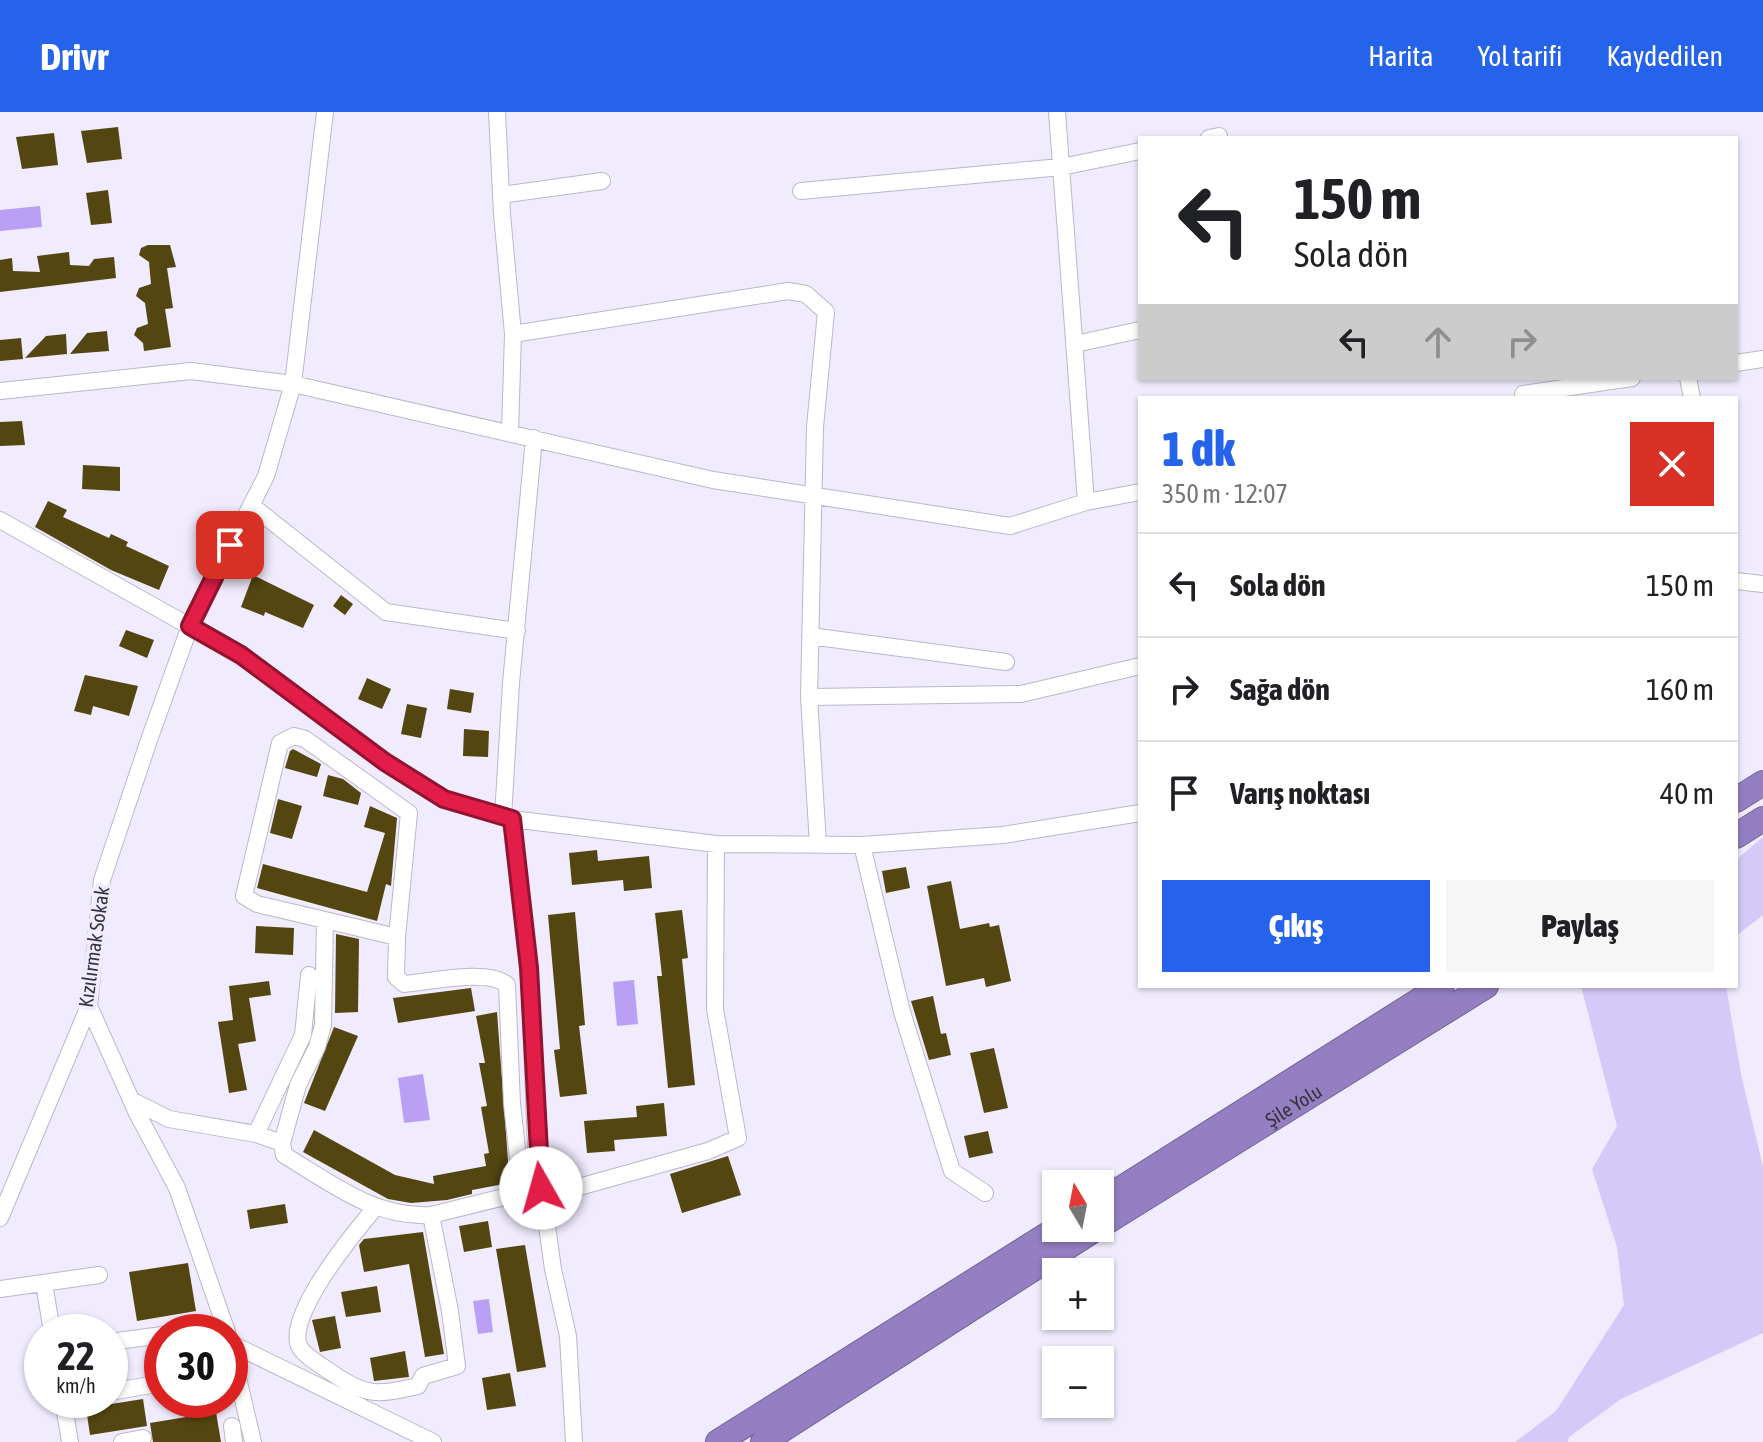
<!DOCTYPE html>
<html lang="tr">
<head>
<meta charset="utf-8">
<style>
	body { margin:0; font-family:"Asap Condensed",sans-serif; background:#f6f6f6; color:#202124; height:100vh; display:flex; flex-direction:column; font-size:30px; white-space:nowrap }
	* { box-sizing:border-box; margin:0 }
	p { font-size:26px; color:#757577 }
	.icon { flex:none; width:44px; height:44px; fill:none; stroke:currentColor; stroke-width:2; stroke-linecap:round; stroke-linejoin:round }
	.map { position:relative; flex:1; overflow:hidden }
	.drawer { position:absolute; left:1138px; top:284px; width:600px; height:592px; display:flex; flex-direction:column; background:#fff; border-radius:0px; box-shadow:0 2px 6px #0004 }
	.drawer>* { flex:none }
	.hud { position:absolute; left:1138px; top:24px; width:600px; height:244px; border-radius:0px; box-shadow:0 2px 6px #0004; background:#fff; color:#202124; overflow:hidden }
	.needle { width:52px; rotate:350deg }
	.buttons { position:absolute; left:1042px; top:1058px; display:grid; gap:16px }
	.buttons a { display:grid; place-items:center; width:72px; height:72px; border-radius:0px; background:#fff; box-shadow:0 2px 6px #0004; font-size:40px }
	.speed { position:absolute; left:24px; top:1202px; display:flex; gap:16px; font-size:40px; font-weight:700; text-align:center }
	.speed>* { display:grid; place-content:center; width:104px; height:104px; border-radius:50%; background:#fff; box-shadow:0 2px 6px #0004; line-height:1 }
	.speed small { font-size:20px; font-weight:400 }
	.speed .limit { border:12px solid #d22; background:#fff; color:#111 }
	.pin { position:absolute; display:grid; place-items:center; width:68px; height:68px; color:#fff; margin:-34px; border-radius:16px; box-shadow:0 4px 12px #0006 }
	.me { position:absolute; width:88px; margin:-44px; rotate:353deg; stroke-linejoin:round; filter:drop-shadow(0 0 6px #0008) }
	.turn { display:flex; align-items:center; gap:28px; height:168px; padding:0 24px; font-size:36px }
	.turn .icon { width:104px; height:104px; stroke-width:2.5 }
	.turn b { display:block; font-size:56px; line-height:68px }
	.lanes { display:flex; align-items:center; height:76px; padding:0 24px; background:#0003; justify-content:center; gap:40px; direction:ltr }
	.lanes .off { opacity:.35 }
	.round { display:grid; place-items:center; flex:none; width:84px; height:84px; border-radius:0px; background:#f6f6f6 }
	.overview { display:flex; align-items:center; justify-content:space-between; height:136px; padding:0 24px }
	h1 { font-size:48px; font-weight:800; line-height:60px; color:#2563eb }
	.primary-button { display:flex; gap:16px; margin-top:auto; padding:16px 24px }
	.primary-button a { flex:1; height:92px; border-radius:0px; background:#2563eb; color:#fff; font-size:32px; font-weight:800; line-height:92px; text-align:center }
	.primary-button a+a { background:#f6f6f6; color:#202124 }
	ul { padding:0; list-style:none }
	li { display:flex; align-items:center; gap:24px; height:104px; padding:0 24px; border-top:2px solid #e0e0e0 }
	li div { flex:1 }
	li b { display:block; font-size:30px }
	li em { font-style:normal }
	header { display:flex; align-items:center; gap:48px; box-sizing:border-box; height:112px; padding:0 40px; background:#2563eb; color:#fff }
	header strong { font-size:38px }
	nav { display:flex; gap:44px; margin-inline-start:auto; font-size:28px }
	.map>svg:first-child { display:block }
	.green { fill:#d5c9f7 }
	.water { fill:#b9a0f4 }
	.building { fill:#534610 }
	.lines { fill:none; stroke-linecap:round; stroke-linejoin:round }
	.minor-casing { stroke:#bbb7c8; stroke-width:18 }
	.highway-casing { stroke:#726492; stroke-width:26 }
	.minor { stroke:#fff; stroke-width:16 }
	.highway { stroke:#937fc2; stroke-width:24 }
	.route-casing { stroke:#92132f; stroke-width:20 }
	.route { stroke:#e11d48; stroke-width:14 }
	.labels { text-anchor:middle; stroke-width:8; stroke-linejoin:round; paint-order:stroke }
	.street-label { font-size:20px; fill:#35333a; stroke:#f0ebfd }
</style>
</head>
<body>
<header>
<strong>Drivr</strong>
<nav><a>Harita</a><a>Yol tarifi</a><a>Kaydedilen</a></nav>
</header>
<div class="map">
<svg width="1763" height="1330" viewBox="0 0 1763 1330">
	<rect width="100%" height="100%" fill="#f0ebfd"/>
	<!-- green -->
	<path class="green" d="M1763,725V803L1736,824V748Z
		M1581,874H1726L1741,962L1763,1055V1221L1621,1287L1569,1325L1568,1330H1515L1556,1299L1624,1193L1617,1135L1592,1057L1617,1014Z"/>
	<!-- water -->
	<path class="water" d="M40,94L42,115L0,119V98Z
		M634,868L638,912L617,914L613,870Z
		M423,962L430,1008L404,1011L398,966Z
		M489,1187L493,1220L478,1222L473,1189Z"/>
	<!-- building -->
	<path class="building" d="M118,15L122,47L87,51L81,19Z
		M54,21L58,53L22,57L16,25Z
		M108,78L112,111L91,113L86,81Z
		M148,133H170L176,155L167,156L173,196L165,197L171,235L144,239L143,231L134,223L137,216L148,212L145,191L136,184L139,176L151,172L149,150L139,143L141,136Z
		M69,140L70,153L89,154L94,147L114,145L116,166L0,180V148L12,146L13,159L40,160L37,144Z
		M107,219L109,239L70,242L87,221Z
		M66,222L67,242L25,246L46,224Z
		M21,226L23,247L0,249V228Z
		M22,309L25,333L0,334V310Z
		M83,353L120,355V379L82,377Z
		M48,389L67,398L63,405L109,426L111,422L128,430L126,434L169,454L159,478L111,458L35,415Z
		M253,463L314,493L303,516L265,500L264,504L241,495Z
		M341,483L353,492L345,503L333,494Z
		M126,518L154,528L147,546L119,534Z
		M85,563L138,574L129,604L93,594L91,603L74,599Z
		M367,566L391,577L382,597L358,587Z
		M450,577L474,581L471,601L447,597Z
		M407,592L427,596L421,626L401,622Z
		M464,617L489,619L488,645L463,644Z
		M293,637L321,652L317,665L285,656L290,639Z
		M328,663L343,667L361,681L358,693L323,684Z
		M278,687L302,694L292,727L270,721Z
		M370,694L397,706L391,774L386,772L377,809L257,776L263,752L367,780L385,721L364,715Z
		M597,738L598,749L649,744L652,776L624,779L623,768L572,773L569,741Z
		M906,755L910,776L886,781L882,759Z
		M951,769L960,817L989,811L990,815L999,813L1011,869L986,875L984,866L946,874L927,774Z
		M682,798L688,846L682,847L695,973L668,976L657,864H662L655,801Z
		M575,800L585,913L579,914L587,982L560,985L554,938L560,937L548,803Z
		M256,814L294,816L293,843L255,841Z
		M336,822L359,827L358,900L335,901Z
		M269,869L271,883L249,886L256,929L238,932L247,978L229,981L218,910L233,908L229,874Z
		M471,876L475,899L398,911L393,886Z
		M933,884L941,922L946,921L951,943L929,948L911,889Z
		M497,900L509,1062L504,1072L472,1078V1082L447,1088L411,1091L388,1087L303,1040L314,1018L395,1063L434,1072L433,1064L486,1054L484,1042L489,1041L481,995L487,994L479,951H485L476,904Z
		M334,915L358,924L325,999L304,991Z
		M994,936L1008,996L984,1001L970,941Z
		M664,991L667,1024L614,1028L615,1039L587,1041L584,1009L637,1005L636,994Z
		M988,1019L993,1041L969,1046L964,1024Z
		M728,1044L741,1083L682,1101L670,1062Z
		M285,1092L288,1111L250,1117L247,1098Z
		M488,1109L492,1135L464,1140L459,1114Z
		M423,1120L444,1242L425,1245L409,1152L364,1160L359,1133L364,1127Z
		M525,1133L546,1255L517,1260L496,1137Z
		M188,1151L196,1199L137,1209L129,1160Z
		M377,1174L381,1200L346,1205L341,1180Z
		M335,1204L341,1236L320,1240L312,1208Z
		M405,1239L409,1265L374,1269L370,1246Z
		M124,1243L126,1259L110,1261V1245Z
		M510,1261L516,1294L487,1298L482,1266Z
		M143,1287L147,1314L90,1323L86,1296Z
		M216,1300L221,1330H153L150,1311Z"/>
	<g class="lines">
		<defs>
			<path id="minor" d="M497,0L502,102L513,222L510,320
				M1057,0L1086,390
				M1209,26L1219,24
				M801,79L1061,55L1140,39
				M501,83L602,69
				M513,222L788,179L806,182L826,200L815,315L809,585L818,733
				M1075,232L1140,218
				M1736,251L1763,247
				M1688,266L1692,286
				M0,279L191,259L293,272L713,368L1010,414L1086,390L1140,380
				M1523,282L1632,266
				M251,393L386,500L517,519
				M0,408L241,543L385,650L444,687L512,707L716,732L862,733L1003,723L1140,701
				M1736,469L1763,472
				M810,524L1006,550
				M809,585L1021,582L1140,554
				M503,705L511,571L534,326
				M512,707L529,856L536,1035L553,1157L568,1224L574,1330
				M862,733L902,900L952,1059L985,1081
				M397,825L409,701L305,627L294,624L280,631L244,784L257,792L397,825L396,865L404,872C429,870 489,856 507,873L512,992L520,1064L511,1083
				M89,894L137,1001L177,1076L227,1220
				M131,988L169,1007L256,1022L282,1031L284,1043C331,1071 374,1106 431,1103L541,1076
				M256,1022L303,923L309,863
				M282,1031L298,973L317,935L323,913L325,808
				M543,1085L708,1039L738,1026L715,897L716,732
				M374,1097C354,1121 286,1203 299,1234C304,1244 322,1254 332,1261C367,1285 378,1283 418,1274L423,1264L457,1254L450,1199L431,1103
				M0,1106L89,894L102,768L149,628L190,514L266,364L293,272L325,0
				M44,1171L52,1220
				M0,1177L99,1163
				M182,1220H199
				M110,1230L162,1223
				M230,1231L433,1330
				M230,1232L253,1330
				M110,1280L162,1271
				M63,1288L70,1330
				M232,1314L234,1330
				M122,1330L143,1326"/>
			<g id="highway">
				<path d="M1736,688L1763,671"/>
				<path d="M1736,724L1763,707"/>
				<path d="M1100,1090L1442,874"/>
				<path id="s1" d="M1100,1114L1486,874"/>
				<path d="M718,1330L1058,1116"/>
				<path d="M763,1330L1097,1116"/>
			</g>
		</defs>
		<!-- minor casing -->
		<use href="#minor" class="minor-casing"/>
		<!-- highway casing -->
		<use href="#highway" class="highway-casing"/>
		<!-- minor -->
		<use href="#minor" class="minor"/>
		<!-- highway -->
		<use href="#highway" class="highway"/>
	</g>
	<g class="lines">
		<defs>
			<path id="route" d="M230,433L190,514L241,543L385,650L444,687L512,707L529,856L541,1076"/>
		</defs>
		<!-- route casing -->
		<use href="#route" class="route-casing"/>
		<!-- route -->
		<use href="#route" class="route"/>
	</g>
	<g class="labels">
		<!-- street labels -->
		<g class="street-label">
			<text transform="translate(94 835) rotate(-82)" y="7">Kızılırmak Sokak</text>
			<text dy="7" stroke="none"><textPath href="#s1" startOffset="228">Şile Yolu</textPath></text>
		</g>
	</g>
</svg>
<div class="buttons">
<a><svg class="needle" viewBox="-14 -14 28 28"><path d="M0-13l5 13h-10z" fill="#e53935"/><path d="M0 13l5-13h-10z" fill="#757577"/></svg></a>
<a>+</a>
<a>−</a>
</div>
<div class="speed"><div>22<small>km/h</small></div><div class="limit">30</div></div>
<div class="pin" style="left:230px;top:433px;background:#d93025"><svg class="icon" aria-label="arrive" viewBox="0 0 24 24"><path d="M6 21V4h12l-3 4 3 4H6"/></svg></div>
<svg class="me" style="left:541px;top:1076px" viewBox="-20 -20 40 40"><circle r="19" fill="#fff"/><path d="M0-13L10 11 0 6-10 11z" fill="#e11d48"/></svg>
<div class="hud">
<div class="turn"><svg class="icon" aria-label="left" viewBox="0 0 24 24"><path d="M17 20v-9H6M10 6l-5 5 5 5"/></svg><div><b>150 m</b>Sola dön</div></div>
<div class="lanes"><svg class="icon" aria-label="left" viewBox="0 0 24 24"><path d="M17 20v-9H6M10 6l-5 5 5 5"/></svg><svg class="icon off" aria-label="ahead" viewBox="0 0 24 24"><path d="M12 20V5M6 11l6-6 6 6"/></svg><svg class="icon off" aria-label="right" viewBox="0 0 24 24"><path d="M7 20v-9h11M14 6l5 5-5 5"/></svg></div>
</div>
<section class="drawer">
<div class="overview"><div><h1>1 dk</h1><p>350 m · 12:07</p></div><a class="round" style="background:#d93025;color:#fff"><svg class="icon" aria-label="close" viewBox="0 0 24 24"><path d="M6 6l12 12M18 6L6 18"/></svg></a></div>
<ul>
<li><svg class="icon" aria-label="left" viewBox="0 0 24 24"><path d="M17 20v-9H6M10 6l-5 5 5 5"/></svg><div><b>Sola dön</b></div><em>150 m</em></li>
<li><svg class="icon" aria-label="right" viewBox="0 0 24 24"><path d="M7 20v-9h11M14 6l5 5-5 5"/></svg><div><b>Sağa dön</b></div><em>160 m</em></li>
<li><svg class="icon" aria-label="arrive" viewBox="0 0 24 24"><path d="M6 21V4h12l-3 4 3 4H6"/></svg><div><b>Varış noktası</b></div><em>40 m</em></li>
</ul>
<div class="primary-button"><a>Çıkış</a><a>Paylaş</a></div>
</section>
</div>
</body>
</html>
